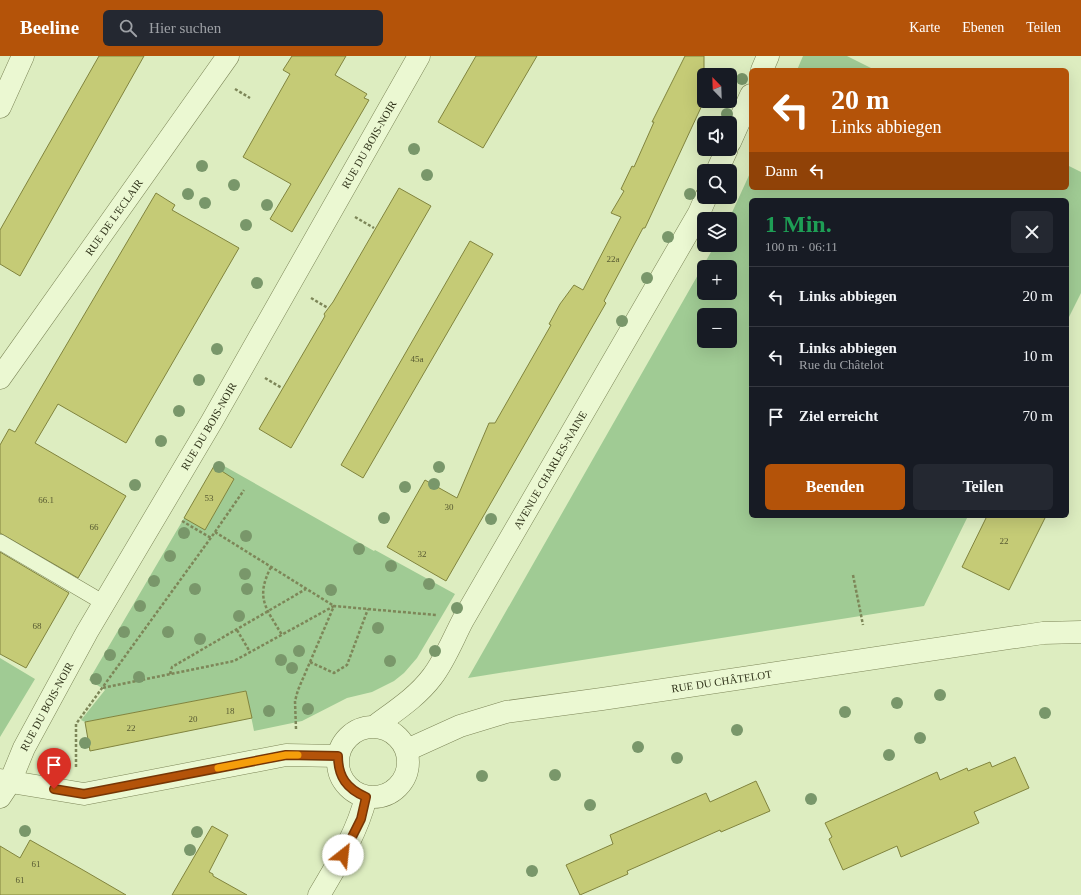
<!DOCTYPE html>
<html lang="de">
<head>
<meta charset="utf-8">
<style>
	body { margin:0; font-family:Georgia,serif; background:#242831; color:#f1f3f6; height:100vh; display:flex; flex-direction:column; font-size:15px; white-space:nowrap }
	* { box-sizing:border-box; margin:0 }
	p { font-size:13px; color:#9ea1a6 }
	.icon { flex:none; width:22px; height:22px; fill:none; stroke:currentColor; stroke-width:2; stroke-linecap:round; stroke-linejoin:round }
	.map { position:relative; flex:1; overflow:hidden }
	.sheet { position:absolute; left:749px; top:142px; width:320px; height:320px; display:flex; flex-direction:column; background:#171b24; border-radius:6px; box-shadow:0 4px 16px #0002 }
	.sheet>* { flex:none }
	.top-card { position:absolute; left:749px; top:12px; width:320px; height:122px; border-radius:6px; box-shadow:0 4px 16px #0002; background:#b45309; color:#fff; overflow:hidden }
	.needle { width:26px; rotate:337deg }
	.controls { position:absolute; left:697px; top:12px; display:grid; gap:8px }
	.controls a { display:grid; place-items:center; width:40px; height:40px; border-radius:6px; background:#171b24; box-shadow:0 4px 16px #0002; font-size:20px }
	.pin { position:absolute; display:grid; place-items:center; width:34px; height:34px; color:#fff; margin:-41px -17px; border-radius:50% 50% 50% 0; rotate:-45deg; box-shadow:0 0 4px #0007 }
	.pin .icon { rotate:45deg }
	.me { position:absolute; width:44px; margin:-22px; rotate:29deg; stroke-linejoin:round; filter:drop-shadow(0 0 3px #0008) }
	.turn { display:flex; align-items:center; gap:14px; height:84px; padding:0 16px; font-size:18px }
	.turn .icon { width:52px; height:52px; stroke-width:2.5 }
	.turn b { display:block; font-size:28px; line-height:34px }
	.then { display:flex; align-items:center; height:38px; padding:0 16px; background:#0003; gap:8px; font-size:15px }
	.round { display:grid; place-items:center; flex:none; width:42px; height:42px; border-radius:6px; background:#242831 }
	.headline { display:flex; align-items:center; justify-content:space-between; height:68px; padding:0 16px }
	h1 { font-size:24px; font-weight:700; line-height:30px; color:#1e9e55 }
	.cta { display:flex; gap:8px; margin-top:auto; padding:8px 16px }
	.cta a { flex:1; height:46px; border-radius:6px; background:#b45309; color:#fff; font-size:16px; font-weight:700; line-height:46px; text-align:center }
	.cta a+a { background:#242831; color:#f1f3f6 }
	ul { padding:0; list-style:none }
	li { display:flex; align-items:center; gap:12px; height:60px; padding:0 16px; border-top:1px solid #363941 }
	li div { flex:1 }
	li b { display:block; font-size:15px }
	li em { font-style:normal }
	header { display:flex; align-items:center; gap:24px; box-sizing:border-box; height:56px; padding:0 20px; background:#b45309; color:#fff }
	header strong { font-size:19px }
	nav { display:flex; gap:22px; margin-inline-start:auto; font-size:14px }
	.search { width:280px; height:36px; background:#242831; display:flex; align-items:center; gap:10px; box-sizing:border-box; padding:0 14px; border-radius:6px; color:#9ea1a6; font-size:15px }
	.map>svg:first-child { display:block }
	.green { fill:#a0cb94; fill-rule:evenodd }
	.building { fill:#c5cb76; stroke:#81843e }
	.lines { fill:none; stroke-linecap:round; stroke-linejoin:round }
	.lane-casing { stroke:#7d8658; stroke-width:16 }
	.street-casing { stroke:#7d8658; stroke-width:23 }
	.path { stroke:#7d8658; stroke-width:2.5; stroke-dasharray:3 2; stroke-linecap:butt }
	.lane { stroke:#ebf8d2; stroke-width:15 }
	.street { stroke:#ebf8d2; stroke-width:22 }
	.tree { fill:#79976a }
	.route-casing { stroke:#753606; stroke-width:10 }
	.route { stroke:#b45309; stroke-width:7 }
	.slow { stroke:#f59e0b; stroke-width:7 }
	.labels { text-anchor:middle; stroke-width:3; stroke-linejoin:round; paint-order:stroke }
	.number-label { font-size:9px; fill:#575a32 }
	.street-label { font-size:11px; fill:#32351c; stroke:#e7f5cf }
</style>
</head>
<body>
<header>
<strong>Beeline</strong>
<div class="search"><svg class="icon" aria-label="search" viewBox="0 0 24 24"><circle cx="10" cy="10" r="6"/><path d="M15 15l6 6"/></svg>Hier suchen</div>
<nav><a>Karte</a><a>Ebenen</a><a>Teilen</a></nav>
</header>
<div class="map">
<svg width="1081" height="839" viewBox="0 0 1081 839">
	<rect width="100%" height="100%" fill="#ddedc0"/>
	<!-- green -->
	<path class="green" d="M803,0H847L875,14H797Z
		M1067,109L1081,116V237L1067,265V144H751V460H968L924,550L468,622L715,189H730L729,163L751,115V132H1067ZM704,211H730V237H704ZM704,259H730V285H704Z
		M217,406L374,495L375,494L455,538L417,602L404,617L394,625L372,636L347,642L302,665L254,675L246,635L85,666L81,664L105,634L89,624Z
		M0,602L35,623L0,681Z"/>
	<!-- building -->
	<path class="building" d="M99,0H144L20,220L0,208V174Z
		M292,0H346L335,19L367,38L364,42L369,44L292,176L270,163L291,128L243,101L290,18L283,14Z
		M476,0H537L483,92L438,66Z
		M685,0H704V45L645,172H643L604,245L606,247L446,525L387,491L425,424L457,442L489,367H495L551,269L549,268L560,248L574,229L583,234L621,161L611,157L624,135L621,133L632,110L634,111L654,66H652Z
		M399,132L431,150L291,392L259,373L325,260L324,258L333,246Z
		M156,137L175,149L172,154L239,192L126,387L58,348L35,387L126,440L78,522L0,477V389L9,373L15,376Z
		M470,185L493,198L363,422L341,409Z
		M214,410L234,423L205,474L184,462Z
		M987,460H1046L1009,534L962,511Z
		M0,496L69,537L26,612L0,598Z
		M246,635L252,662L90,695L85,666Z
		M1015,701L1029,732L974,756L979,767L901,801L897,790L843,814L829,783L832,781L825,767L937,716L940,724L967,712L968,715L990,706L992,711Z
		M756,725L770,755L721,776L720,774L627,815L628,818L580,839L566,809L613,788L610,779L706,737L710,746Z
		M212,770L228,779L209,816L213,818V820L247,839H172Z
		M30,784L83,814L126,839H0V790L20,802Z"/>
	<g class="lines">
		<defs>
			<path id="lane" d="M0,486L104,547"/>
			<g id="street">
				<path d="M762,14L768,0"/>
				<path d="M0,51L23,0"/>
				<path d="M730,86L751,39"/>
				<path d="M717,115L727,93"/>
				<path id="s1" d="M0,322L228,0"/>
				<path id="s2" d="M375,670C395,655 417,641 432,621C445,604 453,583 463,564L699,157L706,141"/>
				<circle cx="373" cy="706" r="35"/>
				<path id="s3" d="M407,694L460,670L506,656L602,643L1043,577L1081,576"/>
				<path d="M0,724L84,738L286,699L338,700"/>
				<path id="s4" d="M0,741L10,726L24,692L87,576L212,365L419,0"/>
				<path d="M319,839C338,807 357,777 366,741"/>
			</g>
		</defs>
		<!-- lane casing -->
		<use href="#lane" class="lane-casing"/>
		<!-- street casing -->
		<use href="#street" class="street-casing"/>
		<!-- path -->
		<path class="path" d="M235,33L250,42
			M355,161L374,172
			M311,242L328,252
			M265,322L282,332
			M182,465L211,482
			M215,476L244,434
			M271,511C255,542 266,552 282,579
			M853,519L863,569
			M237,574L250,596
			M310,606L334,617L347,609L368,553
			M170,618L172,611L306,533
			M296,673L295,645L298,634L334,550L436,559
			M76,711V668L215,476L334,550L234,605L102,632"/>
		<!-- lane -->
		<use href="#lane" class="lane"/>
		<!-- street -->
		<use href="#street" class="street"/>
	</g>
	<!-- trees -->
	<g class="tree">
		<circle cx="742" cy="23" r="6"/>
		<circle cx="727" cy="58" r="6"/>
		<circle cx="414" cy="93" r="6"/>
		<circle cx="202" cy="110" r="6"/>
		<circle cx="427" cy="119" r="6"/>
		<circle cx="234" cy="129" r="6"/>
		<circle cx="188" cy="138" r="6"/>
		<circle cx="690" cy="138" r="6"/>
		<circle cx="205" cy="147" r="6"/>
		<circle cx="267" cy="149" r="6"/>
		<circle cx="246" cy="169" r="6"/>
		<circle cx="668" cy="181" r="6"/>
		<circle cx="647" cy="222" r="6"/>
		<circle cx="257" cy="227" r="6"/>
		<circle cx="622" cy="265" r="6"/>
		<circle cx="217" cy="293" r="6"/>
		<circle cx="199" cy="324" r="6"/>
		<circle cx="179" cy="355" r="6"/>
		<circle cx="161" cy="385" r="6"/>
		<circle cx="219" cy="411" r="6"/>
		<circle cx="439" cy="411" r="6"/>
		<circle cx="434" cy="428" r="6"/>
		<circle cx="135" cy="429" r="6"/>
		<circle cx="405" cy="431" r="6"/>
		<circle cx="384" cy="462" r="6"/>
		<circle cx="491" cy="463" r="6"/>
		<circle cx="184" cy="477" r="6"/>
		<circle cx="246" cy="480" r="6"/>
		<circle cx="359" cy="493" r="6"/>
		<circle cx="170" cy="500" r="6"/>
		<circle cx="391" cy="510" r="6"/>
		<circle cx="245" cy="518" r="6"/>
		<circle cx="154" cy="525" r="6"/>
		<circle cx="429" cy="528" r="6"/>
		<circle cx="195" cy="533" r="6"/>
		<circle cx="247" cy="533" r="6"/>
		<circle cx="331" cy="534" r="6"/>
		<circle cx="140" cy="550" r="6"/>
		<circle cx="457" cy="552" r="6"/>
		<circle cx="239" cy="560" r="6"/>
		<circle cx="378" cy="572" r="6"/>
		<circle cx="124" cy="576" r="6"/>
		<circle cx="168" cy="576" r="6"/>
		<circle cx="200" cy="583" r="6"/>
		<circle cx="299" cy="595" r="6"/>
		<circle cx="435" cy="595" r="6"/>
		<circle cx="110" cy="599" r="6"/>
		<circle cx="281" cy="604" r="6"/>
		<circle cx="390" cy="605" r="6"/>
		<circle cx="292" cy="612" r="6"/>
		<circle cx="139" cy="621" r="6"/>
		<circle cx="96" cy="623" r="6"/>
		<circle cx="940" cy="639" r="6"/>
		<circle cx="897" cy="647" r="6"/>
		<circle cx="308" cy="653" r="6"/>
		<circle cx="269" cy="655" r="6"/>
		<circle cx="845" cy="656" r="6"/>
		<circle cx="1045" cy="657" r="6"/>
		<circle cx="737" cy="674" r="6"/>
		<circle cx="920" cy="682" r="6"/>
		<circle cx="85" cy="687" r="6"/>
		<circle cx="638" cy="691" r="6"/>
		<circle cx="889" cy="699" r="6"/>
		<circle cx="677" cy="702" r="6"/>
		<circle cx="555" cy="719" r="6"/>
		<circle cx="482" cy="720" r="6"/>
		<circle cx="811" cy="743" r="6"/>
		<circle cx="590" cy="749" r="6"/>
		<circle cx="25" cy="775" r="6"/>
		<circle cx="197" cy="776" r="6"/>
		<circle cx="190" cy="794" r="6"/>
		<circle cx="532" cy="815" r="6"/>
	</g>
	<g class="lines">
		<defs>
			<path id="route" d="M54,733L84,738L286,699L338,700C338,721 347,733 366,741L361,763L343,799"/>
		</defs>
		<!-- route casing -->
		<use href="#route" class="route-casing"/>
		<!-- route -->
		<use href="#route" class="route"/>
		<!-- slow -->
		<path class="slow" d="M218,712L286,699H298"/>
	</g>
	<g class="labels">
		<!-- number labels -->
		<g class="number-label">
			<text x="613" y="206">22a</text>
			<text x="417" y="306">45a</text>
			<text x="209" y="445">53</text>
			<text x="46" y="447">66.1</text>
			<text x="449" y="454">30</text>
			<text x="94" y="474">66</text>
			<text x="1004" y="488">22</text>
			<text x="422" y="501">32</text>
			<text x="37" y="573">68</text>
			<text x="230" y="658">18</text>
			<text x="193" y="666">20</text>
			<text x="131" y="675">22</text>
			<text x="36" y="811">61</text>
			<text x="20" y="827">61</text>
		</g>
		<!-- street labels -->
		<g class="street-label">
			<text dy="4" stroke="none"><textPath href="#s4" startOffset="750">RUE DU BOIS-NOIR</textPath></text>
			<text dy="4" stroke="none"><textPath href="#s1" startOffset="197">RUE DE L'ECLAIR</textPath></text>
			<text dy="4" stroke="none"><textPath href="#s4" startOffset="426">RUE DU BOIS-NOIR</textPath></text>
			<text dy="4" stroke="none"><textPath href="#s2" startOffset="314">AVENUE CHARLES-NAINE</textPath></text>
			<text dy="4" stroke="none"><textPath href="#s3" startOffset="324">RUE DU CHÂTELOT</textPath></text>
			<text dy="4" stroke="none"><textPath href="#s4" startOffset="102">RUE DU BOIS-NOIR</textPath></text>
		</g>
	</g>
</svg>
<div class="controls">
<a><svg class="needle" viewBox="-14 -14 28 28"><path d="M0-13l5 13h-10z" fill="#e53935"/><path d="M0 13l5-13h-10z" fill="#9ea1a6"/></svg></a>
<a><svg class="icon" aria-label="sound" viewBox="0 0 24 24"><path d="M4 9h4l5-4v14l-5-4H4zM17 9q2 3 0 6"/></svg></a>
<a><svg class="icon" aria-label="search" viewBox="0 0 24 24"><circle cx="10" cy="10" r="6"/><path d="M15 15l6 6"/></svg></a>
<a><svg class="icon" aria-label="layers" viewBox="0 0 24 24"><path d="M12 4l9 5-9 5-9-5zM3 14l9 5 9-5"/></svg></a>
<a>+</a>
<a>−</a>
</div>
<div class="pin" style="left:54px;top:733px;background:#d93025"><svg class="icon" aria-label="arrive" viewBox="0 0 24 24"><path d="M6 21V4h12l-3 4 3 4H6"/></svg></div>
<svg class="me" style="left:343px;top:799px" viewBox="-20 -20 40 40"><circle r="19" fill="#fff"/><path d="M0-13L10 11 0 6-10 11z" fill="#b45309"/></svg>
<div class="top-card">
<div class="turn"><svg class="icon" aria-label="left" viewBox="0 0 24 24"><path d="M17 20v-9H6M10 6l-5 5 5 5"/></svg><div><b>20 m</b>Links abbiegen</div></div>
<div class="then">Dann<svg class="icon" aria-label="left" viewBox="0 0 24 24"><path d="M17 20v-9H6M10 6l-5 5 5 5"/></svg></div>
</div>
<section class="sheet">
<div class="headline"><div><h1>1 Min.</h1><p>100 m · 06:11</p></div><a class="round"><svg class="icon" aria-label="close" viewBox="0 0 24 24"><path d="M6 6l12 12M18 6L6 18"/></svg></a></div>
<ul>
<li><svg class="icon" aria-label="left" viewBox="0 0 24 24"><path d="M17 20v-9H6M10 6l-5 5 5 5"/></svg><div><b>Links abbiegen</b></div><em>20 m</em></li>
<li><svg class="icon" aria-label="left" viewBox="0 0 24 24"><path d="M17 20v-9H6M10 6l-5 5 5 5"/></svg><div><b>Links abbiegen</b><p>Rue du Châtelot</p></div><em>10 m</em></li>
<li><svg class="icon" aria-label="arrive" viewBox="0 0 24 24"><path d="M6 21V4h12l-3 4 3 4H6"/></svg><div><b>Ziel erreicht</b></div><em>70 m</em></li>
</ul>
<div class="cta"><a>Beenden</a><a>Teilen</a></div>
</section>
</div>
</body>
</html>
